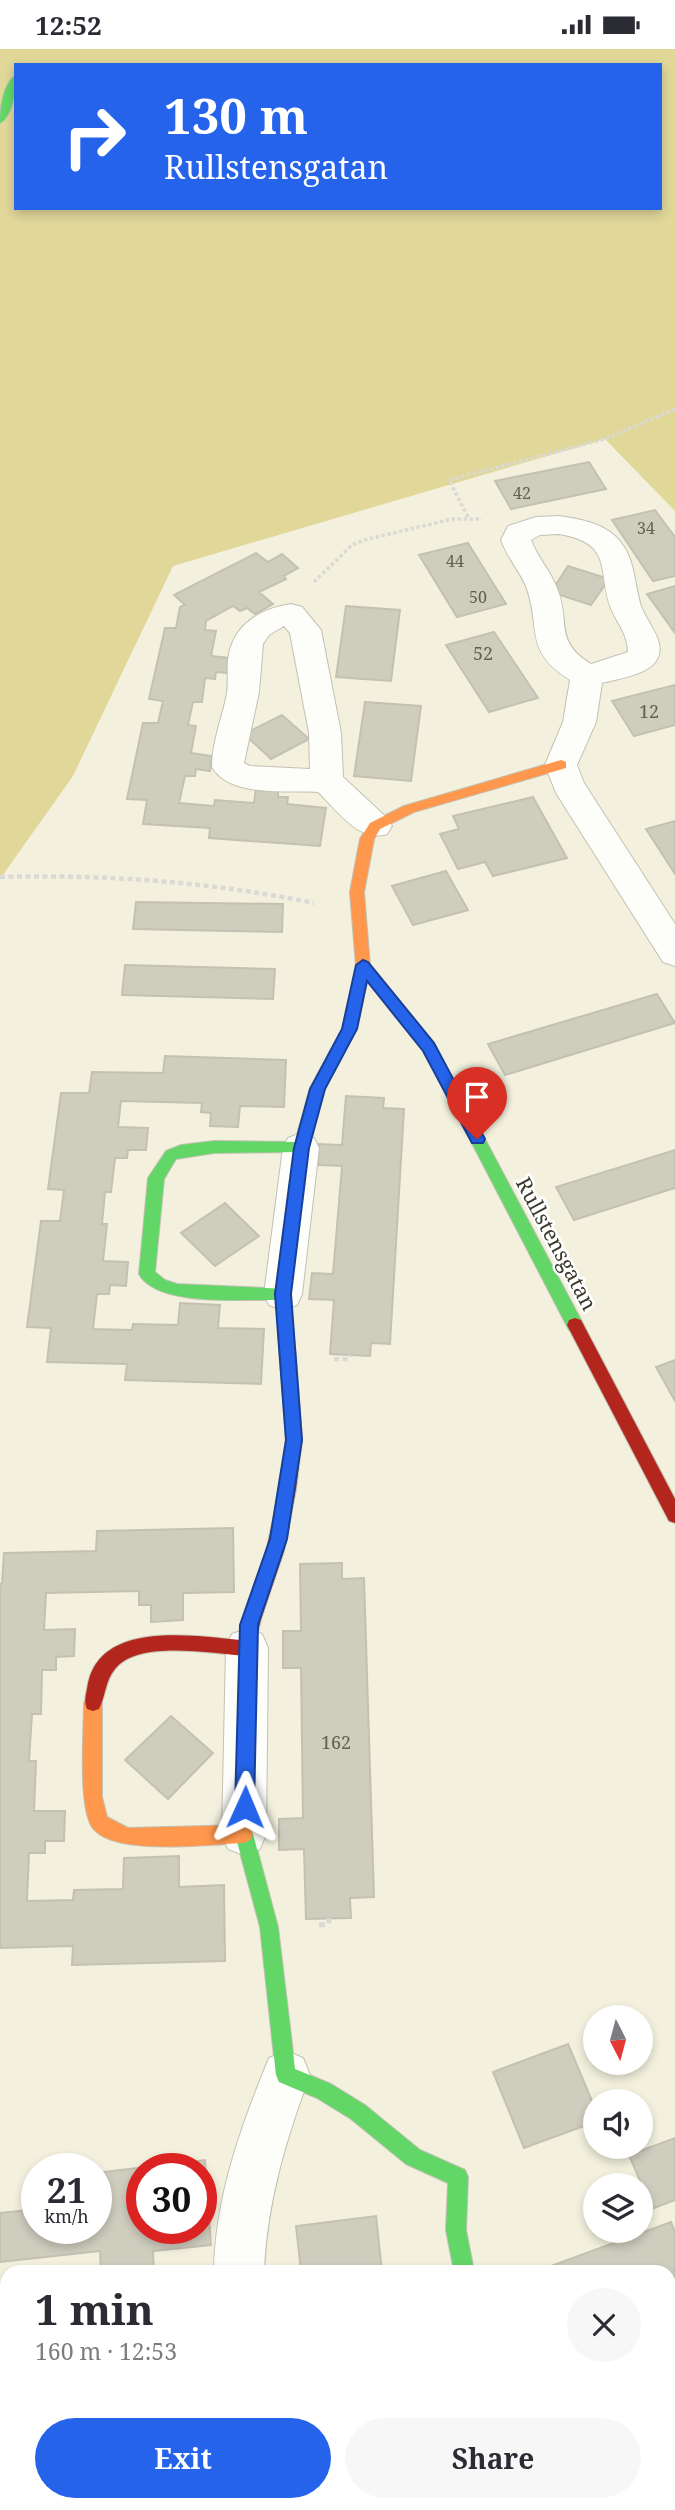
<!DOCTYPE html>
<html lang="en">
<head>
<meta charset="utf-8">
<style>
	body { margin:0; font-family:"Noto Serif",serif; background:#f7f7f7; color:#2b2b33; height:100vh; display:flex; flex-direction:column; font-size:26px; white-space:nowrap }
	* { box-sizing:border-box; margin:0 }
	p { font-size:23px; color:#7c7c81 }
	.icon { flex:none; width:38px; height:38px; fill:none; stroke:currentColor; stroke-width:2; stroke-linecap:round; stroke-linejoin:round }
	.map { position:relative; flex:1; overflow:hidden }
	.panel { position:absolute; left:0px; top:2216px; width:676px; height:247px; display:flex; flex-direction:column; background:#fff; border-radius:21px 21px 0 0; box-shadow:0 4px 10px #0003 }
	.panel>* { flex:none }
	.hud { position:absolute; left:14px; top:14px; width:648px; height:147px; border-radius:0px; box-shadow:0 4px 10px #0003; background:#2563eb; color:#fff; overflow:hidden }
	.needle { width:46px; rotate:174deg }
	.buttons { position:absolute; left:583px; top:1956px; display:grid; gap:14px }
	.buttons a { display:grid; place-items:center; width:70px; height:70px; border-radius:50%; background:#fff; box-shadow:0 4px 10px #0003; font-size:35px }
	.speed { position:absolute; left:21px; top:2104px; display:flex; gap:14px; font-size:35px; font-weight:700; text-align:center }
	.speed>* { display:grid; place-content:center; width:91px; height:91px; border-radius:50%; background:#fff; box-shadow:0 4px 10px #0003; line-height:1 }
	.speed small { font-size:18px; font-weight:400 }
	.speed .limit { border:10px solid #d22; background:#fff; color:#111 }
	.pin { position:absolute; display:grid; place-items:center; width:60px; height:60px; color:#fff; margin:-72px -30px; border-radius:50% 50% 50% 0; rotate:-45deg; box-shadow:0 0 7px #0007 }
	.pin .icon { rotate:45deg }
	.me { position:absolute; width:77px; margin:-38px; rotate:1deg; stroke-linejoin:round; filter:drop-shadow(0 0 5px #0008) }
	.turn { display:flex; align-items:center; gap:24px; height:147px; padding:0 35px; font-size:32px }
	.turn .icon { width:91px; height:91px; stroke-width:2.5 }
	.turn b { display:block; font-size:49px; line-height:60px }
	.round { display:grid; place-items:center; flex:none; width:74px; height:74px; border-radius:37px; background:#f7f7f7 }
	.overview { display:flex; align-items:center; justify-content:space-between; height:119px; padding:0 35px }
	h1 { font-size:42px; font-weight:700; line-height:52px }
	.cta { display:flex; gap:14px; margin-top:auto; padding:14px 35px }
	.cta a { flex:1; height:80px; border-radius:42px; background:#2563eb; color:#fff; font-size:28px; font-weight:700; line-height:80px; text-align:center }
	.cta a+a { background:#f7f7f7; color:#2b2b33 }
	.status { display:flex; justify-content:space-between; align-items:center; height:49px; padding:0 35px; background:#fff; direction:ltr }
	.status svg { height:19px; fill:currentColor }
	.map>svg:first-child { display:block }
	.forest { fill:#e0d799; fill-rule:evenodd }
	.building { fill:#cfcdbe; stroke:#c3c1b2; stroke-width:2; fill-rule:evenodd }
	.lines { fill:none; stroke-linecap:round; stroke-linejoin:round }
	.street-casing { stroke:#c3c1b3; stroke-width:2 }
	.fast-casing { stroke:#c3c1b3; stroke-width:2 }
	.slow-casing { stroke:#c3c1b3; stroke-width:2 }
	.jam-casing { stroke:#c3c1b3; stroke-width:2 }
	.path-far2 { stroke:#dad9d4; stroke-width:3.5; stroke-dasharray:3.5 2.5; stroke-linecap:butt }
	.path-far1 { stroke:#dad9d4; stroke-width:4.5; stroke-dasharray:5 3.5; stroke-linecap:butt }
	.path { stroke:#dad9d4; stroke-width:5; stroke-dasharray:6 4.5; stroke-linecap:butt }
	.street { fill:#fdfdfa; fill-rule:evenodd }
	.fast { fill:#63d668; fill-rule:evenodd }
	.slow { fill:#ff974d; fill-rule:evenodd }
	.jam { fill:#b3261e; fill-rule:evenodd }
	.route { fill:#2563eb; stroke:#184099; stroke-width:2 }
	.labels { text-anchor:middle; stroke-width:5; stroke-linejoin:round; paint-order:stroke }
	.far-number-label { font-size:16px; fill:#615f50 }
	.number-label { font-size:18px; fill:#615f50 }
	.street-label { font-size:21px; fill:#3c3a2c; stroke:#fff }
</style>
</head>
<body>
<div class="status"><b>12:52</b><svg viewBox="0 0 49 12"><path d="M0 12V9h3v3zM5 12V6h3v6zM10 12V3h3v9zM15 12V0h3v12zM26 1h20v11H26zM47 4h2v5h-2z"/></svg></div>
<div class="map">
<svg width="675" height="2461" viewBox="0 0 675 2461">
	<rect width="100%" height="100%" fill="#f3f1de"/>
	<!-- forest -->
	<path class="forest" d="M0,0H675V462L605,390L173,517L73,727L0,830ZM16,16H660V159H16Z"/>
	<!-- building -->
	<path class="building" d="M589,413L606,440L511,460L495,432Z
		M655,461L675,488V527L653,532L612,471Z
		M468,494L506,555L457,568L419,506Z
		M256,504L268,513L282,505L298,519L284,527L286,530L259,543L273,555L255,565L247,559L240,562L233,557L206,572L205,581L216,582L211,607L229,609L227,624L216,623L215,630L205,629L202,653H193L188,676L196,677L191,704L212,707L210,722L196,720L195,727H185L179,754L214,757L215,751L254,754L256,738L278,739V748H288L287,755L326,759L320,797L209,789L210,779L143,775L147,751L127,750L143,674H158L163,652L149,650L165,579H176L180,558L185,556L174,546Z
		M568,517L609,530L591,556L551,543Z
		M675,537V584L647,545Z
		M346,557L400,561L391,632L336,628Z
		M494,583L538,649L489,663L446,596Z
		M675,636V676L634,687L612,652Z
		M365,653L421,657L411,732L354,727Z
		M282,666L309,690L271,710L244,685Z
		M533,748L567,809L493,827L485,813L458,820L440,785L459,780L453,767Z
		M675,772V825L646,780Z
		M446,822L468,861L413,876L392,837Z
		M136,853L283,855L282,883L133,880Z
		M125,916L275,920L273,950L122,946Z
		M657,945L675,974L505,1026L488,995Z
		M165,1007L286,1011L284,1058L240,1057L238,1078L210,1077L211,1064L201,1063L202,1054L121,1052L118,1078L148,1079L146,1101H128L127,1109H115L111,1143H105L102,1175H107L103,1212L128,1213L126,1237L110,1236L109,1245H97L93,1280L132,1281L133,1275L178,1276L180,1254L220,1256L218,1279L264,1280L261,1335L125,1331L127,1315L47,1313L51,1279L27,1278L41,1172H60L64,1141L48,1140L61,1044H89L92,1023L163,1024Z
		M346,1047L384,1049L383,1059L404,1060L390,1295L371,1294L370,1307L330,1305L334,1251L309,1250L312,1224L333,1225L342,1117L318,1116L319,1095L342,1096Z
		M675,1101V1139L574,1171L556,1138Z
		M225,1154L259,1187L215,1217L181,1184Z
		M675,1311V1352L656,1318Z
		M233,1479L234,1543L183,1544V1571L151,1573V1556H139V1542L46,1544L44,1581L75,1580L74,1607L56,1608V1621H42L41,1665H32L29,1712H36L34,1762H65L64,1792H45V1804H29L27,1852L73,1851L74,1841L123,1840L124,1809L179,1807V1838L224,1836L225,1912L72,1916L73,1897L0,1899V1535H2L4,1504L96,1502L97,1482Z
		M342,1514V1530L364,1529L374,1848L350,1849L351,1869L306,1870L304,1800L279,1801V1770L303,1769L301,1619H283V1582H301L300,1515Z
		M171,1667L213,1704L168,1750L125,1711Z
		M568,1995L595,2059V2073L524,2099L493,2023Z
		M675,2089V2151L652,2160L629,2106Z
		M205,2111L211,2196L153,2202L154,2222H101L100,2202L0,2213V2164L37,2160V2179H96V2124ZM142,2119H201V2179H142Z
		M376,2167L382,2222H301L296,2177Z
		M671,2173L675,2183V2337L668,2339V2222H550L548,2218Z
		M7,2268V2324L0,2325V2269Z
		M119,2455H193L189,2461H125Z
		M323,2455H410V2461H324Z"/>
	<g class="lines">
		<defs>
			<path id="street" d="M559,467C578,470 600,473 615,487C636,507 633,531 641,557C647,574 668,594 656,612C647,626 617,630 602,634L596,673L577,716L584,734L675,875V917L663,913L556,744L545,716L563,673L570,631C524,602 541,582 527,540C522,525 508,510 501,491L508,477L536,468ZM559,485C612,494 598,519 610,557C616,573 628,585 628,603L591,615C553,591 571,574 557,539C551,523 538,509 531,491L540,486Z
				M291,555L302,558L321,581L341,684L343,728L387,769L392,777L387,785C359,794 337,761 318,743C287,741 230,749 212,718C212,694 221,672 226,649C229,637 227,624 228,611C232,576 259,560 291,555ZM284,577L290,584L309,684L310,720L250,717L244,714L259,643L263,595L269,586Z
				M301,1084L314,1089L319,1099L302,1245L297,1256L283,1261L269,1256L264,1245L283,1099L288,1089Z
				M247,1580L262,1585L268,1599L266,1785L260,1800L244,1806L228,1800L222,1785L226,1599L232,1585Z
				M286,2002L303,2009L310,2026C286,2090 267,2153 264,2222H214C215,2149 241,2077 269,2009Z
				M36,2455H88V2461H36Z
				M231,2455H283V2461H231Z
				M520,2455H573L575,2461H522Z"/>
			<path id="fast" d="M16,26C16,40 13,67 0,74C0,60 3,34 16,26Z
				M363,912L368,913L434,994L581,1271L583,1276L581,1281H569L424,1002L358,921L356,917Z
				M350,973L357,979L324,1039L306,1103L214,1104L176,1110L164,1130L155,1223L165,1231L177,1235L289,1240L296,1310L294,1315L288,1317L282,1315L280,1310L276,1251C242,1250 157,1258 139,1225L148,1129L166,1102L181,1096L214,1092L295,1093L310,1039L345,975Z
				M244,1776L250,1779L253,1785L278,1878L295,2020L331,2035L365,2056L420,2101L465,2121L468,2128L466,2181L474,2222H454L446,2181L448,2134L406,2115L351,2070L317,2049L279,2033L276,2026L260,1878L235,1785L238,1779Z"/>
			<path id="slow" d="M561,711L566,713V719L414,763L380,780L374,790L364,843L370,917L357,979L355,983H345L343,979L356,917L350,843L360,790L370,774L404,757Z
				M93,1646L99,1648L102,1654V1748L107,1768L128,1779L244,1776L250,1779L253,1785L250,1791L244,1794C210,1795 112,1808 92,1778C78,1756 84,1682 84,1654L87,1648Z"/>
			<path id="jam" d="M575,1269L581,1271L675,1450V1474L669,1472L567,1276L569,1271Z
				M288,1303L294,1305L296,1310L302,1391L296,1440L284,1502L261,1570L253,1605L247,1607C214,1605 138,1590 115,1620C105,1632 106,1646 99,1660L93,1662L87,1660C83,1651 87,1643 88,1634C102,1571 194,1587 240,1591L243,1570L266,1502L280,1440L286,1391L280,1310L282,1305Z"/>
		</defs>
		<!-- street casing -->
		<use href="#street" class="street-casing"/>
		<!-- fast casing -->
		<use href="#fast" class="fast-casing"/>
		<!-- slow casing -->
		<use href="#slow" class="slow-casing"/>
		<!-- jam casing -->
		<use href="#jam" class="jam-casing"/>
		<!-- path-far2 -->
		<path class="path-far2" d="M468,468L449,431L605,390L675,360
			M314,533L352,496L364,491L452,470H482"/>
		<!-- path-far1 -->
		<path class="path-far1" d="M0,828C106,825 210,833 314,854
			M334,1310H349L350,1306"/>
		<!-- path -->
		<path class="path" d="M319,1876L329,1875V1869"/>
		<!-- street -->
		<use href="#street" class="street"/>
		<!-- fast -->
		<use href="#fast" class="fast"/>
		<!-- slow -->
		<use href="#slow" class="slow"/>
		<!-- jam -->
		<use href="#jam" class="jam"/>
	</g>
	<!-- route -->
	<path class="route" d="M363,911L368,913L434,994L485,1090L483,1094H472L423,1002L367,932L357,980L325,1040L309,1099L291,1245L302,1391L287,1490L258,1576L254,1758L251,1764L245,1767L238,1764L235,1758L240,1576L270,1490L286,1391L275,1245L294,1099L310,1040L342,980L356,916Z"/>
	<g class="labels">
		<!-- far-number labels -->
		<g class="far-number-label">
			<text x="522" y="450">42</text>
			<text x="646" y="485">34</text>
			<text x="455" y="518">44</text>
			<text x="478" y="554">50</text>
		</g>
		<!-- number labels -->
		<g class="number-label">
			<text x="483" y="611">52</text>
			<text x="649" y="669">12</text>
			<text x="336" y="1700">162</text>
		</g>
		<!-- street labels -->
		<g class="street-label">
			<text transform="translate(556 1195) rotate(62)" y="7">Rullstensgatan</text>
		</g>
	</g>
</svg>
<div class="buttons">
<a><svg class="needle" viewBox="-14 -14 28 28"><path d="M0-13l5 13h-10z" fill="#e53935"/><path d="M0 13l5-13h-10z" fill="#7c7c81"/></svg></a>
<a><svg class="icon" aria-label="sound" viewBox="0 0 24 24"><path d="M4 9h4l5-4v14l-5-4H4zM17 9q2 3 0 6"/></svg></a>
<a><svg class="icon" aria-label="layers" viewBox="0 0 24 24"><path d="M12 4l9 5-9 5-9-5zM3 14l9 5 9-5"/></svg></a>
</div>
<div class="speed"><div>21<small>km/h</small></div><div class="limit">30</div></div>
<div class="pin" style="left:477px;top:1090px;background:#d93025"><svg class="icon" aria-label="arrive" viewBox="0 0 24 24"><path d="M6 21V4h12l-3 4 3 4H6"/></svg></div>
<svg class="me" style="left:245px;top:1758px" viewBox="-20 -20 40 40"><path d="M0-17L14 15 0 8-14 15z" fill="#2563eb" stroke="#fff" stroke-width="4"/></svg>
<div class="hud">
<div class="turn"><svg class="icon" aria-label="right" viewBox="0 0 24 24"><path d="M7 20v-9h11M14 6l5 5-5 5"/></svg><div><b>130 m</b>Rullstensgatan</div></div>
</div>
<section class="panel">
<div class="overview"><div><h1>1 min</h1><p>160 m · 12:53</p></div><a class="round"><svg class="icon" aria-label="close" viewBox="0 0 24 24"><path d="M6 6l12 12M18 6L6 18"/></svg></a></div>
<div class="cta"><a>Exit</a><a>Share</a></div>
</section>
</div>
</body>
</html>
